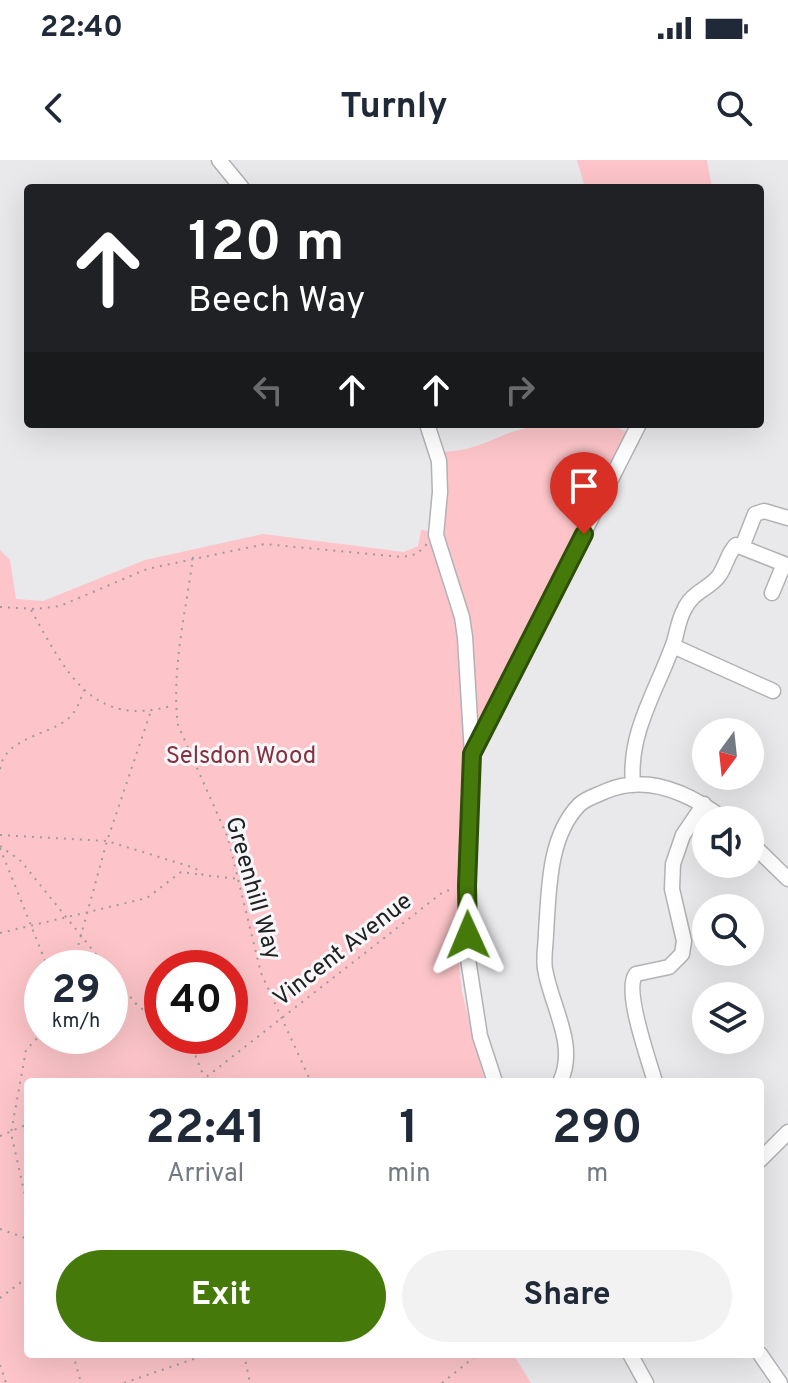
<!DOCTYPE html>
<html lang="en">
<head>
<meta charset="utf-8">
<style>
	body { margin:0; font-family:Overpass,sans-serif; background:#f2f2f3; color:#1f2937; height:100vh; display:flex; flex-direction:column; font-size:30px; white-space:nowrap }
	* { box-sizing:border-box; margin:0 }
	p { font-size:26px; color:#747a83 }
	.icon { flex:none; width:44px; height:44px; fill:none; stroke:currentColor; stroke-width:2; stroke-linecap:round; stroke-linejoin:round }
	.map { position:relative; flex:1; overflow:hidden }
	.drawer { position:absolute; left:24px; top:918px; width:740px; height:280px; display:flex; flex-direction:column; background:#fff; border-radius:8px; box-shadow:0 8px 32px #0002 }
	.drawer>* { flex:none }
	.top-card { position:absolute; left:24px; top:24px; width:740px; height:244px; border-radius:8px; box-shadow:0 8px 32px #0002; background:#202124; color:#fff; overflow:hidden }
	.needle { width:52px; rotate:195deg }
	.tools { position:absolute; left:692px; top:558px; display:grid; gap:16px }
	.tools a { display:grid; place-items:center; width:72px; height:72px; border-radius:50%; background:#fff; box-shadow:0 8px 32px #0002; font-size:40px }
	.speed { position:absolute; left:24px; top:790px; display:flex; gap:16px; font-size:40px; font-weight:700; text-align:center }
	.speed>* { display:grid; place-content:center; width:104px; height:104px; border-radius:50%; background:#fff; box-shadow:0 8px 32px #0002; line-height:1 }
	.speed small { font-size:20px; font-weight:400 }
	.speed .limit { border:12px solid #d22; background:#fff; color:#111 }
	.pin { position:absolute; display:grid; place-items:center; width:68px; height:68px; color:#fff; margin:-82px -34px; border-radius:50% 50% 50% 0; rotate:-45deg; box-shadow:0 0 8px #0007 }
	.pin .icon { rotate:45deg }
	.me { position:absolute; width:88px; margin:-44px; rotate:359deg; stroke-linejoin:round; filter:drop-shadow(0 0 6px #0008) }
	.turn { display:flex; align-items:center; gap:28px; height:168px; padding:0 32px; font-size:36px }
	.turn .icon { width:104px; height:104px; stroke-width:2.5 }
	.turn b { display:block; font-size:56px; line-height:68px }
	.lanes { display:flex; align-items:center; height:76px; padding:0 32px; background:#0003; justify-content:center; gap:40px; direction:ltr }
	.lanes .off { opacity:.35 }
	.eta { display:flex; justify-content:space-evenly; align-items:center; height:136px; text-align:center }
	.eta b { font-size:48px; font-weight:700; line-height:56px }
	.button { display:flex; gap:16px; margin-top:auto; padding:16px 32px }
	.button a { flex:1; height:92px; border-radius:48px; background:#457a0b; color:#fff; font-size:32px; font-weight:700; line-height:92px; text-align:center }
	.button a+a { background:#f2f2f3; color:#1f2937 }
	.status { display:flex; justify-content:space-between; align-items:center; height:56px; padding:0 40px; background:#fff; direction:ltr }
	.status svg { height:22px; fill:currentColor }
	header { display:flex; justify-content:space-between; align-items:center; height:104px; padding:0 32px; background:#fff; font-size:36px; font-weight:700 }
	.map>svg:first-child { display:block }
	.green { fill:#fdc5c9; fill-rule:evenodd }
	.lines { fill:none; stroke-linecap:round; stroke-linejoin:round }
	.minor-casing { stroke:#b2b1b4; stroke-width:17 }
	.path { stroke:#9c9b9d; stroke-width:2; stroke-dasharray:2 6; stroke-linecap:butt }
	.minor { stroke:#fff; stroke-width:14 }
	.route-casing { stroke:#2d4f07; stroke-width:20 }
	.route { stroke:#457a0b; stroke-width:14 }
	.labels { text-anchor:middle; stroke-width:6; stroke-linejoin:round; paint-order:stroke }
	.park-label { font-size:24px; fill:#85313f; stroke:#f7f6f9 }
	.street-label { font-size:24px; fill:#222122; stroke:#f7f6f9 }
</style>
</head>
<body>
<div class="status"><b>22:40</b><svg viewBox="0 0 49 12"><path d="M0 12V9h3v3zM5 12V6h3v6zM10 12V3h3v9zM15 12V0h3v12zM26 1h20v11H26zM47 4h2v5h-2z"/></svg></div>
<header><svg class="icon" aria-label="back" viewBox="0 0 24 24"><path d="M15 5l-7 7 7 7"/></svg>Turnly<svg class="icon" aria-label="search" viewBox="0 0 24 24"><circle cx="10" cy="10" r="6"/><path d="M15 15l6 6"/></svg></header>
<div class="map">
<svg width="788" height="1223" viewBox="0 0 788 1223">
	<rect width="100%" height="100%" fill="#e9e8eb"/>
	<!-- green -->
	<path class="green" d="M577,0H707L712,28H585Z
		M540,264H609L629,273L477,574L469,453L443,378L442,292C470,291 484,283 509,273C519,269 530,268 540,264Z
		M421,370L430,371L433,392L455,454L459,477L466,595L460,668L459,804L462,832L485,922H28V1194H513L531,1223H0V390L10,400L16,439L43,441L145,400L263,374L404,392L418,386ZM42,808H110V876H42ZM162,808H230V876H162Z"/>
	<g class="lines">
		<defs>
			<path id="minor" d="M219,0L242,28
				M427,264L439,301L440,332L436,375L462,457L465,477L472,594L467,726L468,799L480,876L495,922
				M742,387L755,354L764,351L788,358
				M673,486L773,531
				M473,592L639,264
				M633,625C628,573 656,532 673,485C677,474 678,461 684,450C692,432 707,430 718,417C726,407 727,394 736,385L784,404L772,433
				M750,682L788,719
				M560,922C578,885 551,846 545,809C543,798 546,784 546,773C549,731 548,677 579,645C586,638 598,635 606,631C649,613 691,634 725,660
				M655,922C649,900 623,830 636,814L669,807L682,794L684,781L672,729L673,704L683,675L704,644
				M760,1000L788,972
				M630,1194L646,1223
				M760,1194L780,1223"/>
		</defs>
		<!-- minor casing -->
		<use href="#minor" class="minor-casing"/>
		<!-- path -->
		<path class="path" d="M193,397C186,451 171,510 178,565L228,678L261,813L311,922
			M0,447L36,449L60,446L147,409L265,384L402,397L417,394L427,384
			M31,450C66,512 92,570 174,545
			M0,609C5,577 48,576 69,558C77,550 80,541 84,530
			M0,675L107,681L195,708L203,715L239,719
			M0,686L21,701L107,808
			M0,688L48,808
			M0,773L147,738L181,712L202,715
			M72,808L107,681L151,551
			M110,812L137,845L162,864
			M182,876L192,887L206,922
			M192,922L205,918L443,732L453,729
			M0,976L28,964
			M28,1049L11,973L26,890L42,873
			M0,1069L28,1079
			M0,1138L28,1117
			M73,1194L81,1223
			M244,1194L250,1223
			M0,1205L6,1223
			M124,1223L208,1194
			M442,1223L478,1194"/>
		<!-- minor -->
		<use href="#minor" class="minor"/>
	</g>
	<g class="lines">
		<defs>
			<path id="route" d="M468,775L467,726L472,594L584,374"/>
		</defs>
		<!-- route casing -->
		<use href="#route" class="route-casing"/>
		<!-- route -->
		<use href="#route" class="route"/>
	</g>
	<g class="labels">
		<!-- park labels -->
		<g class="park-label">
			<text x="241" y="603">Selsdon Wood</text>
		</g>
		<!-- street labels -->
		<g class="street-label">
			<text transform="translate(254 728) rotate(74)" y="8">Greenhill Way</text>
			<text transform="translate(342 789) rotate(-38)" y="8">Vincent Avenue</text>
		</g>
	</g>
</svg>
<div class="tools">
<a><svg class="needle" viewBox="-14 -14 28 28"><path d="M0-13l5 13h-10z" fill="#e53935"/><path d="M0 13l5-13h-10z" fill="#747a83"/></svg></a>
<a><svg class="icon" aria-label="sound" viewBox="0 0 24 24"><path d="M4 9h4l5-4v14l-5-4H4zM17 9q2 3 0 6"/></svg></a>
<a><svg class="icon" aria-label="search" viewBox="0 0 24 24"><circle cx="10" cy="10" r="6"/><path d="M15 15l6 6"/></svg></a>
<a><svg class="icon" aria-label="layers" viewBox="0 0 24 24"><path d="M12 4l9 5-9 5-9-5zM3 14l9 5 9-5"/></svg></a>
</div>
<div class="speed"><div>29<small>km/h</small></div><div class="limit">40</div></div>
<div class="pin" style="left:584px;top:374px;background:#d93025"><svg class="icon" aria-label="arrive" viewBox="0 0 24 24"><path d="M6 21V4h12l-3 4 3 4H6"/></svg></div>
<svg class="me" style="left:468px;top:775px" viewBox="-20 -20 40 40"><path d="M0-17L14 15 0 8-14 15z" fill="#457a0b" stroke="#fff" stroke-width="4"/></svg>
<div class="top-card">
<div class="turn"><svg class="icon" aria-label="ahead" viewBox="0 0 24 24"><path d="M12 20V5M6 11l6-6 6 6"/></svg><div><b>120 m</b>Beech Way</div></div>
<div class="lanes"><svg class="icon off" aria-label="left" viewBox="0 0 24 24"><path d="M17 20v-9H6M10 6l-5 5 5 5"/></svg><svg class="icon" aria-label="ahead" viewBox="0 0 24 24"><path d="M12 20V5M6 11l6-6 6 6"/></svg><svg class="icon" aria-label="ahead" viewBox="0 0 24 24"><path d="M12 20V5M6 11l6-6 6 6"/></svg><svg class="icon off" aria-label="right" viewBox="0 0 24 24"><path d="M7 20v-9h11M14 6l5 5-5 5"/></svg></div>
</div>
<section class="drawer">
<div class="eta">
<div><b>22:41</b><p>Arrival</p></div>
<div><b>1</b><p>min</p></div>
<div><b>290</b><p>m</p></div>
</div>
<div class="button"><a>Exit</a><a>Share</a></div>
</section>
</div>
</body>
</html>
